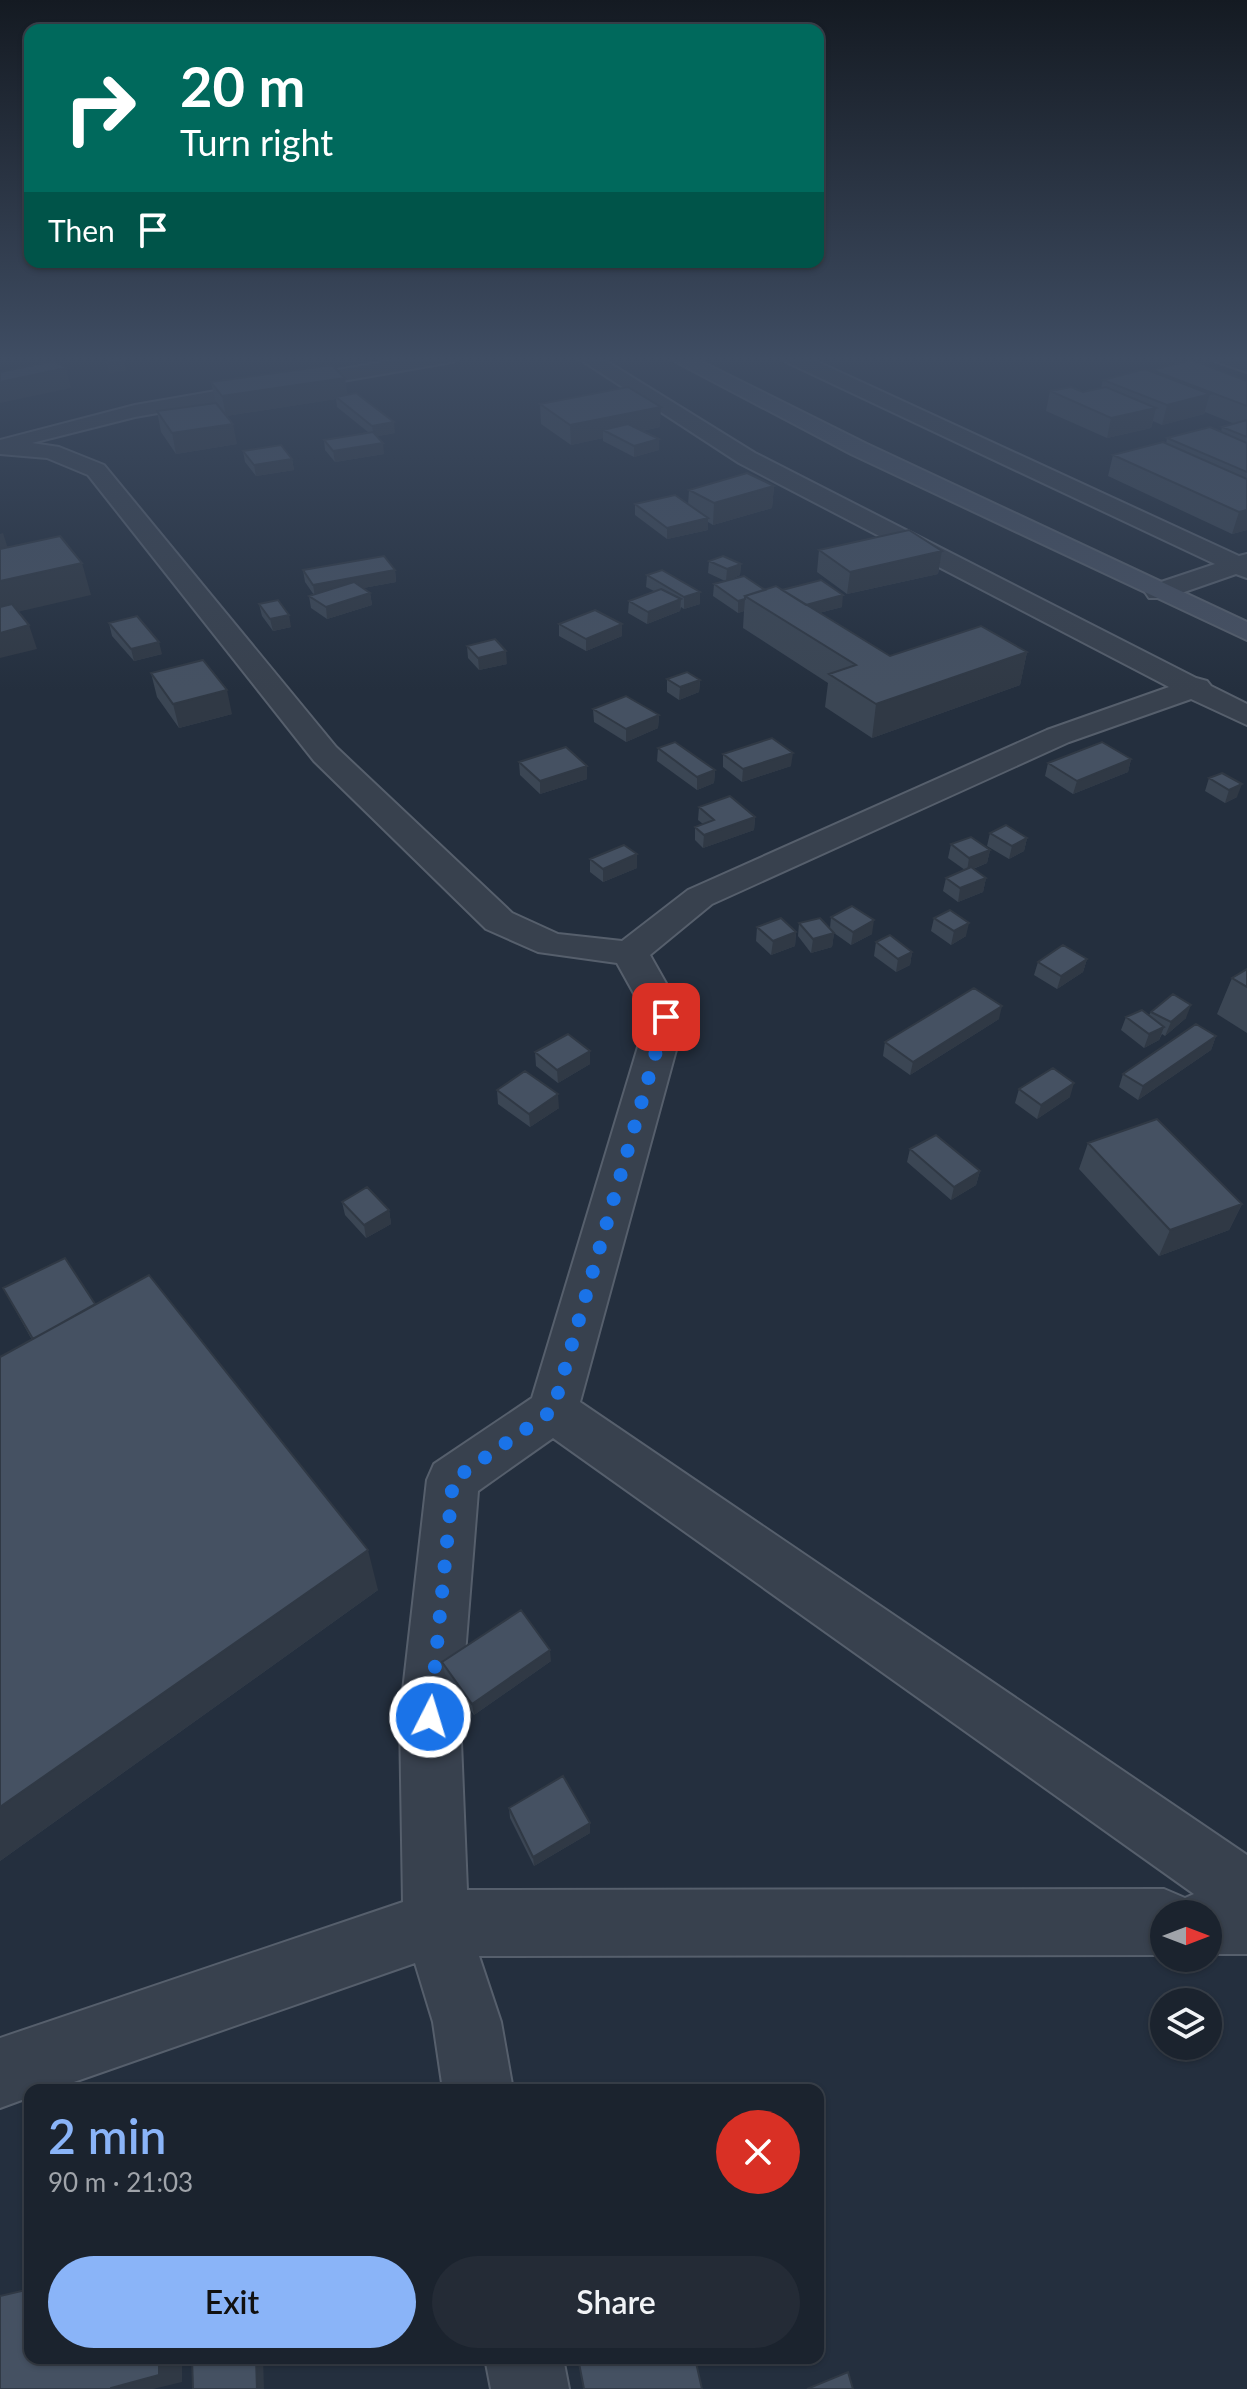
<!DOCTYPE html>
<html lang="en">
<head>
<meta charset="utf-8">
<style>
	body { margin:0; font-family:Lato,sans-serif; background:#242b36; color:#f1f3f6; height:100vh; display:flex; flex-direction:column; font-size:30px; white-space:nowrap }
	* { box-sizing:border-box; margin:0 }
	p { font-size:26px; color:#a0a4aa }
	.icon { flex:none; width:44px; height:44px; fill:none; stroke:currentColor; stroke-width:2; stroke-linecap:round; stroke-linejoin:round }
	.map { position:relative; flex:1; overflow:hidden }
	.details { position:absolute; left:24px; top:2084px; width:800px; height:280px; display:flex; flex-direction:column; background:#1b232e; border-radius:16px; box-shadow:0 2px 6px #0004,0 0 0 2px #39404a }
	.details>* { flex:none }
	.banner { position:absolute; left:24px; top:24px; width:800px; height:244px; border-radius:16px; box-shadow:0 2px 6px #0004,0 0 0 2px #39404a; background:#00695c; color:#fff; overflow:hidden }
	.needle { width:52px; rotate:90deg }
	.fabs { position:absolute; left:1150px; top:1900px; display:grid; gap:16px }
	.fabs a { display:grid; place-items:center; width:72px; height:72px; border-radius:50%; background:#1b232e; box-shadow:0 2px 6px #0004,0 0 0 2px #39404a; font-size:40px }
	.pin { position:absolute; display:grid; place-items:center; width:68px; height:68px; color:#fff; margin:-34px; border-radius:16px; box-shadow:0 4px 12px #0006 }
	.me { position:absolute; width:88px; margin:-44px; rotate:5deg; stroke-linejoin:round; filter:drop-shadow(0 0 6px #0008) }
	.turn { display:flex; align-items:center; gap:28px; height:168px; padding:0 24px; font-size:36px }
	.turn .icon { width:104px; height:104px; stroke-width:2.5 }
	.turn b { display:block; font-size:56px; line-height:68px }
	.then { display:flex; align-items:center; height:76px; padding:0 24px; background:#0003; gap:16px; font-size:30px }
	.round { display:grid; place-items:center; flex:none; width:84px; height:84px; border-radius:42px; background:#242b36 }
	.head { display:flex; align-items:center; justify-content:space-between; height:136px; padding:0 24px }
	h1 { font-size:48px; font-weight:600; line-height:60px; color:#8ab4f8 }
	.button { display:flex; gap:16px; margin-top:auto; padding:16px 24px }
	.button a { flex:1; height:92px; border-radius:48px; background:#8ab4f8; color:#111; font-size:32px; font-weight:600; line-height:92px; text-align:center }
	.button a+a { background:#242b36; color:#f1f3f6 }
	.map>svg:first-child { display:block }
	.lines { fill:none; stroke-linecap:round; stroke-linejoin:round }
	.street-casing { stroke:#565f6c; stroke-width:4 }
	.secondary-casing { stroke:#565f6c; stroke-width:4 }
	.street { fill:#38414e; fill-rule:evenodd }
	.secondary { fill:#465061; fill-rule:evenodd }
	.wall { fill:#3b4654 }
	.shaded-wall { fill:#303945 }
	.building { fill:#455162; stroke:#303945; stroke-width:2 }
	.route { stroke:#1a73e8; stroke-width:14; stroke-dasharray:0 25.2 }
</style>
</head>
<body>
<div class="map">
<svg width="1247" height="2389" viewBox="0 0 1247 2389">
	<rect width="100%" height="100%" fill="#242f3e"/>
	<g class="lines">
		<defs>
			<path id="street" d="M418,356H462L452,362L135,417L32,443L59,447L104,465L336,747L512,913L558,934L622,941L688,890L1047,730L1169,687L739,463L575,356H598L755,453L1196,678L1207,681L1211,686L1247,704V725L1191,699L1069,742L712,904L650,955L685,1017L580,1402L1247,1855V1954H1208V1914H1164V1955L479,1956L501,2022L513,2090H443L433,2022L415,1963L51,2090H30V2097L0,2108V2038L403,1902L400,1717L427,1480L434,1464L532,1398L647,1017L617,963L538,952L486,929L314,761L88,475L47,458L0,454V440L135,405ZM553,1438L1194,1894L1185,1898L1164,1889L467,1890L460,1717L478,1491Z
				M779,356H805L1239,556L1247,554V578L1236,574L1167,598H1149L1145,592L1149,586L1215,564L782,360Z
				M1209,356H1237L1247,359V372L1212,360Z
				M485,2358H563L569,2389H491Z"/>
			<path id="secondary" d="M665,356H690L867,444L1247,622V640L851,454Z"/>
		</defs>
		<!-- street casing -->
		<use href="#street" class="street-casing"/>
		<!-- secondary casing -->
		<use href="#secondary" class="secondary-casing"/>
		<!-- street -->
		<use href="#street" class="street"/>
		<!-- secondary -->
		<use href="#secondary" class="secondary"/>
	</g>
	<!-- wall -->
	<path class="wall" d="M1152,370L1247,381V530L1232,534L1108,476L1113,455L1166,444L1167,438L1221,432L1222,427L1235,424L1205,412L1204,414L1162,425L1153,421L1151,428L1107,438L1046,411L1050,391L1083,392L1101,388L1103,380L1152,372Z
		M211,382L347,394L395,433L377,436L384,454L335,462L325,450L324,440L368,432L337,407L336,399L226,416L237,444L176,454L161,432L157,411L216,403Z
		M540,404L660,427L642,431L659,439V450L634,457L603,441V438L571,445L541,424Z
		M243,451L292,459L294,470L256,476L245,462Z
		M774,486L772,508L713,525L708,522V530L667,539L635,515V504L688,505L689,490Z
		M819,550L942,551L938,574L847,594L817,572Z
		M709,561L741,564L740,575L729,580L765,590H782L842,607L819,613L890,656L1027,652L1020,685L872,738L825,707L828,683L743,628L744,611L738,613L713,596L714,584L725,581L708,573Z
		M303,570H395L396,582L363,588L370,593L372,605L327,619L311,608L309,596L314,595L305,582Z
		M647,575L700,604L684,609L681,607L680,611L647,624L628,613L629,601L654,591L646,587Z
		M259,604L291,627L273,631L262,616Z
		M109,623L162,654L134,661L112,636Z
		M559,624L622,636L586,651L559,636Z
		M467,646L507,664L479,670L468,658Z
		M151,673L232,714L179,728L157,697Z
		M667,679L700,680L699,692L679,700L667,692Z
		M593,709L659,715L658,728L626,742L594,722Z
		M658,748L715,770L714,783L697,790L657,761Z
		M723,754L791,766L742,782L723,767Z
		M1131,759L1128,772L1073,794L1045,776L1048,763Z
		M519,762L587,766V779L540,794L520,775Z
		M1222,773L1237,797L1225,803L1205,791L1209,778Z
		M699,807L755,817L754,830L703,848L695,840V827L703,824L698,820Z
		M990,833L1027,838L1024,851L1009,859L987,846Z
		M951,844L990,850L987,863L973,869L986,878L983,892L958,902L943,891L946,878L965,870L948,858Z
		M590,859L637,868L603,882L590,872Z
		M831,917L872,934L851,945L834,933L832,947L811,953L798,936L799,923L830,928Z
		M934,918L966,936L951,945L931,931Z
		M757,927L796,932L795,946L771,955L756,941Z
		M876,942L912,952L910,965L896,972L874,956Z
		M1087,959L1083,972L1057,989L1034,975L1038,962Z
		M1247,969V1033L1217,1014L1232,978Z
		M1151,1012L1186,1018L1165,1036L1162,1034L1159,1040L1144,1048L1121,1030L1126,1017L1149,1015Z
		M999,1019L910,1075L883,1056L885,1042Z
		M1216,1036L1211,1050L1138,1100L1119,1087L1123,1074Z
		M535,1052L590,1064L558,1083L536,1066Z
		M1019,1089L1070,1097L1037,1119L1015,1103Z
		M497,1090L559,1108L530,1127L498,1104Z
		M1088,1143L1242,1204L1229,1230L1159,1256L1079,1169Z
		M910,1149L980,1171L976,1185L951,1200L907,1162Z
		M342,1202L389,1210L391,1224L366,1238L345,1215Z
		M3,1288L95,1304L378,1590L0,1861V1357L32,1340Z
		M551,1661L474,1715L445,1674L442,1662Z
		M509,1808L590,1823V1833L534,1866L510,1818Z"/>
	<!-- shaded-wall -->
	<path class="shaded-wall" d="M124,361L126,371L109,373L107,363Z
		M66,368L71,388L0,403V382Z
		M345,378L348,397H336V399L226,416L222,396Z
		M1210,394L1204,414L1162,425L1167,405Z
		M661,407L660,427L615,436L603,430V438L571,445L570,425Z
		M1156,408L1151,428L1107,438L1111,418Z
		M394,422L395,433L374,437L372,426Z
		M233,424L237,444L176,454L172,433Z
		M659,439V450L634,457V446Z
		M383,443L384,454L335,462L333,451Z
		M292,459L294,470L256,476L254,465Z
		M774,486L772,508L713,525L714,503Z
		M1247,510V530L1232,534L1239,512Z
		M708,518V530L667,539V528Z
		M3,533L10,555L0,558V534Z
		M942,551L938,574L847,594L850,572Z
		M82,563L91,595L0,616V581Z
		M741,564L740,575L726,581L727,569Z
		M395,570L396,582L315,597L313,585Z
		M700,592V604L684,609V597Z
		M370,593L372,605L327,619L326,607Z
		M843,595L842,607L796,619L797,607Z
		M681,599L680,611L647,624L648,612Z
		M745,599L744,611L738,613V601Z
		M289,615L291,627L273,631L270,619Z
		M622,624V636L586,651V639Z
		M29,625L37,649L0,658V633Z
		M159,642L162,654L134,661L131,649Z
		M506,651L507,664L479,670L478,658Z
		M1027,652L1020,685L872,738L876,704Z
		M700,680L699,692L679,700L680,687Z
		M227,690L232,714L179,728L173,704Z
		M659,715L658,728L626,742V729Z
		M793,753L791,766L742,782L743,769Z
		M1131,759L1128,772L1073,794L1077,781Z
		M587,766V779L540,794V781Z
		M715,770L714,783L697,790V777Z
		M1242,784L1237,797L1225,803L1229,790Z
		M755,817L754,830L703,848L704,835Z
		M1027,838L1024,851L1009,859L1012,846Z
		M990,850L987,863L967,871L969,858Z
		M637,854V868L603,882V869Z
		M986,878L983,892L958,902L960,888Z
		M874,920L872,934L851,945L853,932Z
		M969,923L966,936L951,945L954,931Z
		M796,932L795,946L771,955L773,941Z
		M834,933L832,947L811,953L813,939Z
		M912,952L910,965L896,972L898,959Z
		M1087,959L1083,972L1057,989L1061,976Z
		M1191,1005L1186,1018L1165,1036L1171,1022Z
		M1002,1006L999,1019L910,1075L913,1062Z
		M1164,1027L1159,1040L1144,1048L1149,1034Z
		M1216,1036L1211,1050L1138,1100L1143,1086Z
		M590,1051V1064L558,1083L557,1070Z
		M1074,1083L1070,1097L1037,1119L1041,1105Z
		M558,1094L559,1108L530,1127L529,1114Z
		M980,1171L976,1185L951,1200L954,1187Z
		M1242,1204L1229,1230L1159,1256L1170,1230Z
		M389,1210L391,1224L366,1238L364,1225Z
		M368,1550L378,1590L0,1861V1807Z
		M550,1650L551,1661L474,1715L472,1704Z
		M590,1823V1833L534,1866L533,1857Z
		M159,2358H182V2382L153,2389H111V2388Z
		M256,2358H263L264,2389H257Z"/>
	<!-- building -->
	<path class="building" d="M105,356H122L124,361L107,363Z
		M1192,360L1247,381V406L1152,370Z
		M54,361L66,368L0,382V372Z
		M332,365L345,378L222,396L211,382Z
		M1145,369L1210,394L1167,405L1103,380Z
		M628,387L661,407L570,425L540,404Z
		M1071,387L1083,392L1106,387L1156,408L1111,418L1050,391Z
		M356,393L394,422L372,426L336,397Z
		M216,403L233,424L172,433L157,411Z
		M1247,420V437L1222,427Z
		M628,424L659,439L634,446L603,430Z
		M1210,427L1247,443V472L1167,438Z
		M373,432L383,443L333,451L324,440Z
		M1163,442L1247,479V510L1239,512L1113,455Z
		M281,445L292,459L254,465L243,451Z
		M747,473L774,486L714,503L689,490Z
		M675,495L708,518L667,528L635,504Z
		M909,530L942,551L850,572L819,550Z
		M60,536L82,563L0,581V549Z
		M384,556L395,570L313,585L303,570Z
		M723,556L741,564L727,569L709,561Z
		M662,570L700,592L684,597L647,575Z
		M744,576L765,590L745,596V599L738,601L714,584Z
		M821,580L843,595L806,605L782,590Z
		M354,582L370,593L326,607L309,596Z
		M776,586L890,656L981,626L1027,652L876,704L829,674L856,665L745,596Z
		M661,589L681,599L648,612L629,601Z
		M278,600L289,615L270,619L259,604Z
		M12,604L29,625L0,633V607Z
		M595,610L622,624L586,639L559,624Z
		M137,616L159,642L131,649L109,623Z
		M495,639L506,651L478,658L467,646Z
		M203,660L227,690L173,704L151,673Z
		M687,672L700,680L680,687L667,679Z
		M626,696L659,715L626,729L593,709Z
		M772,738L793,753L743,769L723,754Z
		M675,742L715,770L697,777L658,748Z
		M1102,742L1131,759L1077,781L1048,763Z
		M566,747L587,766L540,781L519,762Z
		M1222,773L1242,784L1229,790L1209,778Z
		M730,796L755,817L704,835L695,827L714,820L699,807Z
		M1006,825L1027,838L1012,846L990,833Z
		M971,837L990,850L969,858L951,844Z
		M624,845L637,854L603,869L590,859Z
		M971,867L986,878L960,888L946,878Z
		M852,906L874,920L853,932L831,917Z
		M950,910L969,923L954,931L934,918Z
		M781,918L796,932L773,941L757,927Z
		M820,918L834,933L813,939L799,923Z
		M890,935L912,952L898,959L876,942Z
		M1063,945L1087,959L1061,976L1038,962Z
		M1247,969V987L1232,978Z
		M974,988L1002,1006L913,1062L885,1042Z
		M1173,994L1191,1005L1171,1022L1151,1012Z
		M1142,1010L1164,1027L1149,1034L1126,1017Z
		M1196,1024L1216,1036L1143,1086L1123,1074Z
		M568,1034L590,1051L557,1070L535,1052Z
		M1053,1068L1074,1083L1041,1105L1019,1089Z
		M525,1071L558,1094L529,1114L497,1090Z
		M1157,1119L1242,1204L1170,1230L1088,1143Z
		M936,1135L980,1171L954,1187L910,1149Z
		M367,1187L389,1210L364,1225L342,1202Z
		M65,1258L95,1304L33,1339L3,1288Z
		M149,1275L368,1550L0,1807V1357Z
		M521,1610L550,1650L472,1704L442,1662Z
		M563,1776L590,1823L533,1857L509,1808Z
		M30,2289V2358H159V2375L111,2388V2389H0V2296Z
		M192,2358H256L257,2389H193Z
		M578,2358H695L702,2389H584Z
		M848,2372L853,2389H807Z"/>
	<!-- sky -->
	<linearGradient id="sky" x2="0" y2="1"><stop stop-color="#141a22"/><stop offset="0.52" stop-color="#3f4d63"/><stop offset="1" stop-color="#3f4d63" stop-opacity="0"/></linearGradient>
	<rect width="1247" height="690" fill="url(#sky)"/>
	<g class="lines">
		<!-- route -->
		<path class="route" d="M430,1717L453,1480L553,1410L666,1017"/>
	</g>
</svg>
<div class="fabs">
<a><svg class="needle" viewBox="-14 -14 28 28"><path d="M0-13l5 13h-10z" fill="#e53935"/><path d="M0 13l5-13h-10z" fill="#a0a4aa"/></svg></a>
<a><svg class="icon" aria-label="layers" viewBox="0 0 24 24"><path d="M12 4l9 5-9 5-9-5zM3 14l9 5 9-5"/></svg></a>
</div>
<div class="pin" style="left:666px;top:1017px;background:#d93025"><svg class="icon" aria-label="arrive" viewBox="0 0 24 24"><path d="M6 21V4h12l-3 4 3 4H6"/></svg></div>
<svg class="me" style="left:430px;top:1717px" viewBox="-20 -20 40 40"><circle r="17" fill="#1a73e8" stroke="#fff" stroke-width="3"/><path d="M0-11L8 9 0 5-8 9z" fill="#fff"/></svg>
<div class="banner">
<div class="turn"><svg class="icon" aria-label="right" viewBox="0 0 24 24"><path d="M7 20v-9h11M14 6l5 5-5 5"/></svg><div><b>20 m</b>Turn right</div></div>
<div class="then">Then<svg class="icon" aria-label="arrive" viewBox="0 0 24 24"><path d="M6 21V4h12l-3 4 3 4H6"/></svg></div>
</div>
<section class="details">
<div class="head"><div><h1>2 min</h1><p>90 m · 21:03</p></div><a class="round" style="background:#d93025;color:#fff"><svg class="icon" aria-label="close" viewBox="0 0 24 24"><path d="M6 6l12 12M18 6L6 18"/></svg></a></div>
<div class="button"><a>Exit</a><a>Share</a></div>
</section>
</div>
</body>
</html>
